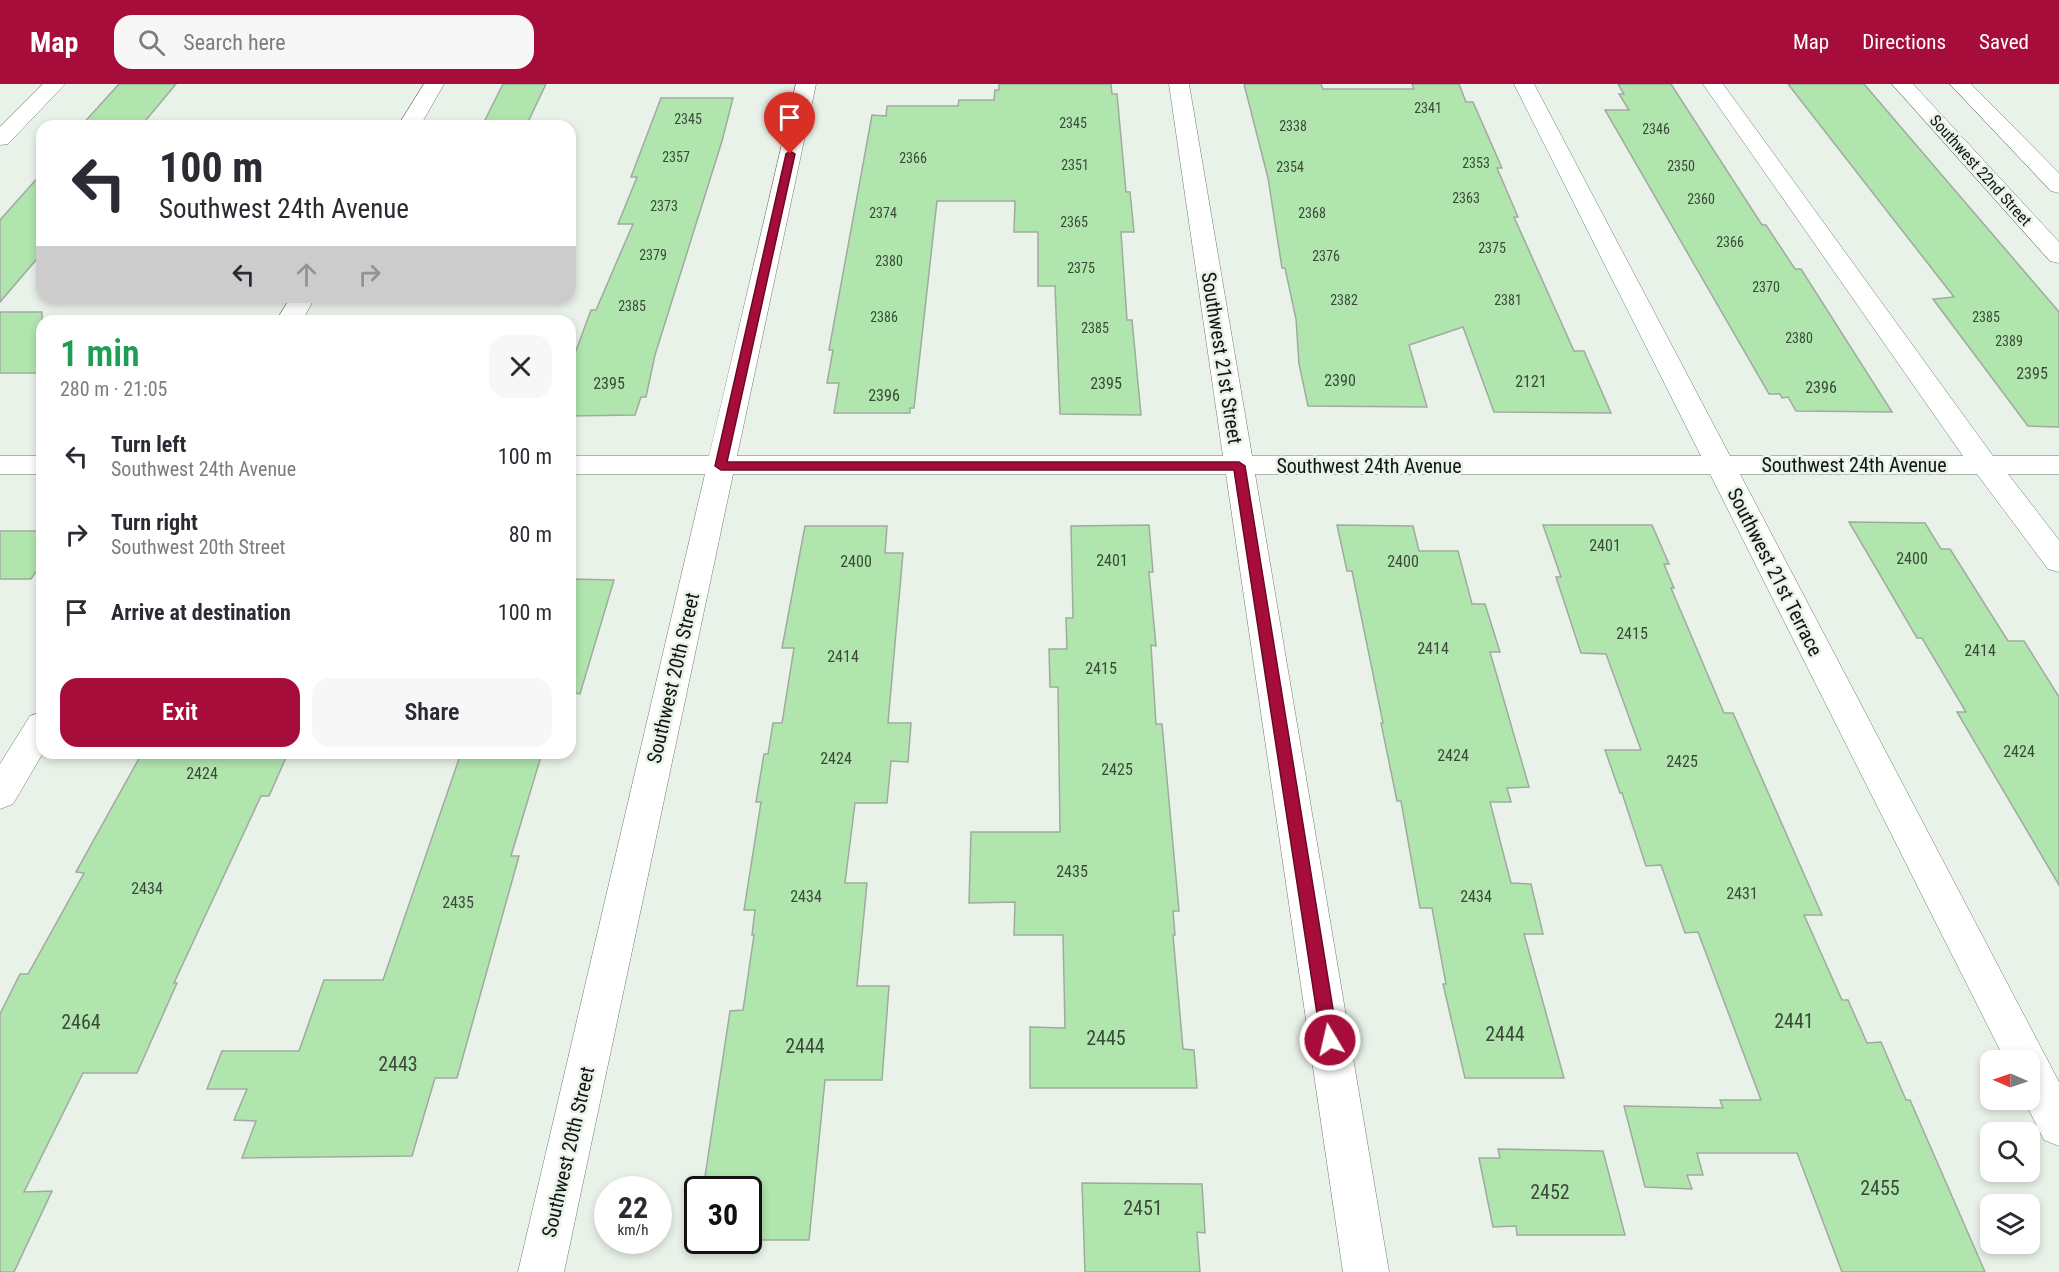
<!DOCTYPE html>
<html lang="en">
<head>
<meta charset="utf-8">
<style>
	body { margin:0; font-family:"Roboto Condensed",sans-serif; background:#f7f7f7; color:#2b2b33; height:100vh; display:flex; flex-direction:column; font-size:22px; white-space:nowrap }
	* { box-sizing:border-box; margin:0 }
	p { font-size:20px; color:#7c7c81 }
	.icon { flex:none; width:33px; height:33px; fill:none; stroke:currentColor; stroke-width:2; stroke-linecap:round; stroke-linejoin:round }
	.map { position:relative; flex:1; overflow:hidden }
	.details { position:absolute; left:36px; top:231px; width:540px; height:444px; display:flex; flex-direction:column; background:#fff; border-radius:18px; box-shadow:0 3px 9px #0003 }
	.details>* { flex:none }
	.hud { position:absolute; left:36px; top:36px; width:540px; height:183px; border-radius:18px; box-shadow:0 3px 9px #0003; background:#fff; color:#2b2b33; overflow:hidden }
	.needle { width:39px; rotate:272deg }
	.buttons { position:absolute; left:1980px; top:966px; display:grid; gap:12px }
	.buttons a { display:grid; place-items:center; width:60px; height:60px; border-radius:12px; background:#fff; box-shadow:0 3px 9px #0003; font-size:30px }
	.speed { position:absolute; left:594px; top:1092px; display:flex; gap:12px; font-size:30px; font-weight:700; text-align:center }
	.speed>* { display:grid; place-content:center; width:78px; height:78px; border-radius:50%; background:#fff; box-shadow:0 3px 9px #0003; line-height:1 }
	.speed small { font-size:15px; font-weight:400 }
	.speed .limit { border:3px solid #111; border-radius:9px; background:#fff; color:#111 }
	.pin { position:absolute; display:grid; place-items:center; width:51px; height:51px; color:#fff; margin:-62px -26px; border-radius:50% 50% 50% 0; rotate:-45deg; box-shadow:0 0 6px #0007 }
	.pin .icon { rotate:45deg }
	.me { position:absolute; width:66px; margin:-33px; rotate:351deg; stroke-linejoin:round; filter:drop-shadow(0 0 4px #0008) }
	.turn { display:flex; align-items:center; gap:21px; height:126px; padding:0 24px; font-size:27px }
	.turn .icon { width:78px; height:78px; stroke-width:2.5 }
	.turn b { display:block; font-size:42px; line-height:51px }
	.lanes { display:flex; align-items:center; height:57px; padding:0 24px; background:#0003; justify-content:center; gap:30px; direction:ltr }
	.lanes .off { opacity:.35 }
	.round { display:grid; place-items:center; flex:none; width:63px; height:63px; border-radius:18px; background:#f7f7f7 }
	.overview { display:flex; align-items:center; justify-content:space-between; height:102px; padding:0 24px }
	h1 { font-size:36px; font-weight:600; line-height:45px; color:#1e9e55 }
	.action { display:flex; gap:12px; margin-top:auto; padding:12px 24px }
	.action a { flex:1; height:69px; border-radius:18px; background:#a60d3a; color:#fff; font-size:24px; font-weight:600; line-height:69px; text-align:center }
	.action a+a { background:#f7f7f7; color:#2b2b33 }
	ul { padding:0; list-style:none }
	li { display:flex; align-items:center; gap:18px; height:78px; padding:0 24px }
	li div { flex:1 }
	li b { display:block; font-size:22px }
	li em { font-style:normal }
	header { display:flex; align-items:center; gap:36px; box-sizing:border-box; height:84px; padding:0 30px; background:#a60d3a; color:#fff }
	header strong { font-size:28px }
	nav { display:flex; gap:33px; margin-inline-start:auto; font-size:21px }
	.search { width:420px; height:54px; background:#f7f7f7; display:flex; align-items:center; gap:15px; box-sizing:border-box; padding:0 21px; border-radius:18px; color:#7c7c81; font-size:22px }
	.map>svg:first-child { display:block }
	.building { fill:#b0e5ad; stroke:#a1aaa1; stroke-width:1.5 }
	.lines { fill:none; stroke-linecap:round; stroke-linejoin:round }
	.minor-casing { stroke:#727a71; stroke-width:1 }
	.major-casing { stroke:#727a71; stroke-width:1 }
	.minor { fill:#fff; fill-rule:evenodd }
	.major { fill:#fff; fill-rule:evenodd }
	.route { fill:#a60d3a; stroke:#6c0826; stroke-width:1.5 }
	.labels { text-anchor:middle; stroke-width:5; stroke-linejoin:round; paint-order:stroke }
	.far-number-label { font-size:14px; fill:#3a4939 }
	.far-street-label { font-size:16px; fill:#121512; stroke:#e9f2e8 }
	.number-label { font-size:16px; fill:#3a4939 }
	.street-label { font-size:20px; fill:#121512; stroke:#e9f2e8 }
	.near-number-label { font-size:20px; fill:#3a4939 }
</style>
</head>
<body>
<header>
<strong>Map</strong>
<div class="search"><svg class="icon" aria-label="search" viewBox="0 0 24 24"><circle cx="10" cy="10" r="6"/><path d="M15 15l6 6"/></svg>Search here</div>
<nav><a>Map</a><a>Directions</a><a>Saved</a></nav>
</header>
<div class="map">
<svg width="2059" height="1188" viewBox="0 0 2059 1188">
	<rect width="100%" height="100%" fill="#e9f2e8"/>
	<!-- building -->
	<path class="building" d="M119,0H176L141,42H81Z
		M503,0H546L526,42H482Z
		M999,0H1111L1112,10H1117L1126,108H1130L1134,148H1121L1127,236H1132L1141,331L1060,330L1055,202H1038V148H1014L1015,117H937L914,324H910V329H834L839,299H827L833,266H829L872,31L886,32L887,22H958L959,16H994L995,6H999Z
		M1244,0H1321L1323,5H1414L1412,0H1459L1466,18H1473L1502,84H1497L1518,133H1514L1574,267H1584L1611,329L1494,328L1463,243L1409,261L1427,323L1308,322L1299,280L1296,235L1285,184H1282L1268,94Z
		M1618,0H1671L1762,141H1766L1795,185H1801L1892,328L1796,327L1788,313L1782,314L1780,310H1769L1605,26H1629L1619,10H1624Z
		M1788,0H1864L2059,228V343L2028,342L1933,215L1954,213Z
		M661,14H733L722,57L655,271L646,313H641L635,331L570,332V283L591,226H596L633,140H618L637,93H631Z
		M42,89V169L0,218V136Z
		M0,228H42V289H0Z
		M1849,438L1925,439L1941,465H1950L2008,557H2024L2059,613V801L1957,628H1966L1922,554H1917Z
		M1149,441L1153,488H1149L1156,562L1151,561L1156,640H1162L1179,827H1173L1175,851H1173L1183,965L1194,966L1197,1004H1030V943L1065,944L1063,851H1014L1015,818L969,819L971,748H1060L1058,603H1050L1049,565H1067L1066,534H1073L1071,442Z
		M1337,441L1413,442L1419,467H1458L1472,520H1485L1500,568H1490L1529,703L1507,704L1511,718H1490L1511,799L1531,800L1543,850H1524L1564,994H1465L1443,900H1446L1432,824H1420L1401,717H1397L1381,639H1383L1352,487H1347Z
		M1543,441H1652L1669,480H1664L1674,504H1671L1724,629H1733L1822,831H1804L1842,916H1848L1867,959L1881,958L1906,1016H1910L1985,1188H1842L1797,1069H1697L1703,1091H1687L1692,1105L1645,1103L1624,1022L1723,1024L1720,1016H1761L1698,848L1685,849L1661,781L1646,782L1622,709H1620L1605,666H1641L1606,570L1581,569L1556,493H1561Z
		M805,442H887L885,469H903L888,639H911L908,678L891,677L887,719H855L845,799H867L857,902H889L882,996H825L809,1156H748V1106H703L730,927L743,926L754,851H752L755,826H744L761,718H756L764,670H768L773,639H782L794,564H782Z
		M0,447H42V479L31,495H0Z
		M570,495L614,496L580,610L570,608Z
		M142,669H288L269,712H261L174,899H177L137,989H83L24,1108L52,1107L14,1188H0V930L20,890H28L84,789L76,788Z
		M461,669H542L511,772H519L457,994H435L412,1072L242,1074L256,1037L234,1036L247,1005H207L222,967H299L324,896H383Z
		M1498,1065L1603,1067L1625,1151H1517L1516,1142L1493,1143L1479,1074H1500Z
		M1082,1099L1202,1100L1205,1149L1197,1148L1200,1188H1085Z"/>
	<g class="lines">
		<defs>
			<path id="minor" d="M43,0H65L8,60L0,61V43Z
				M424,0H444L420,42H398Z
				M796,0H816L737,372H1223L1169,0H1189L1252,372H1701L1514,0H1534L1730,372H1963L1703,0H1723L1993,372H2059V390H2008L2059,456V488L2048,485L1977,390H1740L2059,998V1062L2044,1056L2024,1016H2030V976H2005L1710,390H1255L1389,1188H1343L1226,390H733L564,1188H518L705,390H570V372H709Z
				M291,213H315L302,237H276Z
				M0,372H42V390H0Z
				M42,628L43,669L13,720L0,725V680L30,632Z"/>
			<path id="major" d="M1892,0H1913L2059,158V179L2050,177Z
				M1950,0H1971L2059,89V109L2051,107Z"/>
		</defs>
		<!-- minor casing -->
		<use href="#minor" class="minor-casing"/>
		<!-- major casing -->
		<use href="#major" class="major-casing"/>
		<!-- minor -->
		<use href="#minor" class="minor"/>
		<!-- major -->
		<use href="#major" class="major"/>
	</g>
	<!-- route -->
	<path class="route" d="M790,67L795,70L727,378H1239L1245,382L1338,956L1336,962L1330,964L1324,962L1321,956L1234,386H721L715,382L786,70Z"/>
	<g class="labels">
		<!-- far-number labels -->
		<g class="far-number-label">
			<text x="1428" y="29">2341</text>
			<text x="688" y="40">2345</text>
			<text x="1073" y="44">2345</text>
			<text x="1293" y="47">2338</text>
			<text x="1656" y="50">2346</text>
			<text x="676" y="78">2357</text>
			<text x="913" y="79">2366</text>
			<text x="1476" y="84">2353</text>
			<text x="1075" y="86">2351</text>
			<text x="1681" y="87">2350</text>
			<text x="1290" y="88">2354</text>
			<text x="1466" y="119">2363</text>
			<text x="1701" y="120">2360</text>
			<text x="664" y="127">2373</text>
			<text x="883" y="134">2374</text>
			<text x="1312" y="134">2368</text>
			<text x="1074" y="143">2365</text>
			<text x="1730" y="163">2366</text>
			<text x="1492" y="169">2375</text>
			<text x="653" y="176">2379</text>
			<text x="1326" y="177">2376</text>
			<text x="889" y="182">2380</text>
			<text x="1081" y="189">2375</text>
			<text x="1766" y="208">2370</text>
			<text x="1344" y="221">2382</text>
			<text x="1508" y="221">2381</text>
			<text x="632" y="227">2385</text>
			<text x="884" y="238">2386</text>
			<text x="1986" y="238">2385</text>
			<text x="1095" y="249">2385</text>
			<text x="1799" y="259">2380</text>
			<text x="2009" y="262">2389</text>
		</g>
		<!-- far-street labels -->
		<g class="far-street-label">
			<text transform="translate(1981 86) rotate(48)" y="6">Southwest 22nd Street</text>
		</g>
		<!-- number labels -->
		<g class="number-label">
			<text x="2032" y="295">2395</text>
			<text x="1340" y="302">2390</text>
			<text x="1531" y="303">2121</text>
			<text x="609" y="305">2395</text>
			<text x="1106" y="305">2395</text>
			<text x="1821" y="309">2396</text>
			<text x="884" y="317">2396</text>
			<text x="1605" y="467">2401</text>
			<text x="1912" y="480">2400</text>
			<text x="1112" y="482">2401</text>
			<text x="856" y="483">2400</text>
			<text x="1403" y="483">2400</text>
			<text x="1632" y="555">2415</text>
			<text x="1433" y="570">2414</text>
			<text x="1980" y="572">2414</text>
			<text x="843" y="578">2414</text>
			<text x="1101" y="590">2415</text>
			<text x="2019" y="673">2424</text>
			<text x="1453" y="677">2424</text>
			<text x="836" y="680">2424</text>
			<text x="1682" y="683">2425</text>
			<text x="1117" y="691">2425</text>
			<text x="202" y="695">2424</text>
			<text x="1072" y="793">2435</text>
			<text x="147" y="810">2434</text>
			<text x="1742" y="815">2431</text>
			<text x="806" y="818">2434</text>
			<text x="1476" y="818">2434</text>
			<text x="458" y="824">2435</text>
		</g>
		<!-- street labels -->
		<g class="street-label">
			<text transform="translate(1222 274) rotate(81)" y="7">Southwest 21st Street</text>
			<text x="1854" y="388">Southwest 24th Avenue</text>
			<text x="1369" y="389">Southwest 24th Avenue</text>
			<text transform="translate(1775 488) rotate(63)" y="7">Southwest 21st Terrace</text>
			<text transform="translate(673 594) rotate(-77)" y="7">Southwest 20th Street</text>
			<text transform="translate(568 1068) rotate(-77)" y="7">Southwest 20th Street</text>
		</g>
		<!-- near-number labels -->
		<g class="near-number-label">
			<text x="1794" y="944">2441</text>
			<text x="81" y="945">2464</text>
			<text x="1505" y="957">2444</text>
			<text x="1106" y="961">2445</text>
			<text x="805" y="969">2444</text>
			<text x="398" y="987">2443</text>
			<text x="1880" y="1111">2455</text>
			<text x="1550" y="1115">2452</text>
			<text x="1143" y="1131">2451</text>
		</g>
	</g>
</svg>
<div class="buttons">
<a><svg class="needle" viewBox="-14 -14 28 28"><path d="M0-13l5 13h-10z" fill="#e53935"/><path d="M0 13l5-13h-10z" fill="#7c7c81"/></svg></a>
<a><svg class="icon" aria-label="search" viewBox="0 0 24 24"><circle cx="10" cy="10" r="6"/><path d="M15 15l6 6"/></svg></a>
<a><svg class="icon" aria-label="layers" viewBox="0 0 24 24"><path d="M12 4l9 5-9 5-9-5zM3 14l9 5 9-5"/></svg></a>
</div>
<div class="speed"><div>22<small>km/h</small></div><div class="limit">30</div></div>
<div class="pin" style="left:790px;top:70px;background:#d93025"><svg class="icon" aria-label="arrive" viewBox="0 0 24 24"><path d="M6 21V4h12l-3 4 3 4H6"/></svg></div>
<svg class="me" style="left:1330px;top:956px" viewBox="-20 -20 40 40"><circle r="17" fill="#a60d3a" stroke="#fff" stroke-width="3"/><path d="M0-11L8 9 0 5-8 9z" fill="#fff"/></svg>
<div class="hud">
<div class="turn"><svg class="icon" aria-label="left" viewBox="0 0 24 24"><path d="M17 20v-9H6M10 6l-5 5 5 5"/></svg><div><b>100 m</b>Southwest 24th Avenue</div></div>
<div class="lanes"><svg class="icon" aria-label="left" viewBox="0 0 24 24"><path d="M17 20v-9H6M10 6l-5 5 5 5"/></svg><svg class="icon off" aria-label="ahead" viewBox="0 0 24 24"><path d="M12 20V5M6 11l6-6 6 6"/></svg><svg class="icon off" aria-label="right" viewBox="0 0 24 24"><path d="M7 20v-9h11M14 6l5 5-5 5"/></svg></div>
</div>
<section class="details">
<div class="overview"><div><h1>1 min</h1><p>280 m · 21:05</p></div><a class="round"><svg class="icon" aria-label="close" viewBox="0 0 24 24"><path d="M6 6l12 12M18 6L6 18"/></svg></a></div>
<ul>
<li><svg class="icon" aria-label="left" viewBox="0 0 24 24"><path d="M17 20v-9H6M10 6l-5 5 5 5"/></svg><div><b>Turn left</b><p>Southwest 24th Avenue</p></div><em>100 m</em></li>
<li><svg class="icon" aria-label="right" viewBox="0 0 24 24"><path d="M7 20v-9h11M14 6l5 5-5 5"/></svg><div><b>Turn right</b><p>Southwest 20th Street</p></div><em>80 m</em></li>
<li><svg class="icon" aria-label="arrive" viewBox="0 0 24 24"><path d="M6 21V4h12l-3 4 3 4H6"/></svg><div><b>Arrive at destination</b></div><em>100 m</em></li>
</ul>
<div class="action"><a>Exit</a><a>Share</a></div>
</section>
</div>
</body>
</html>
